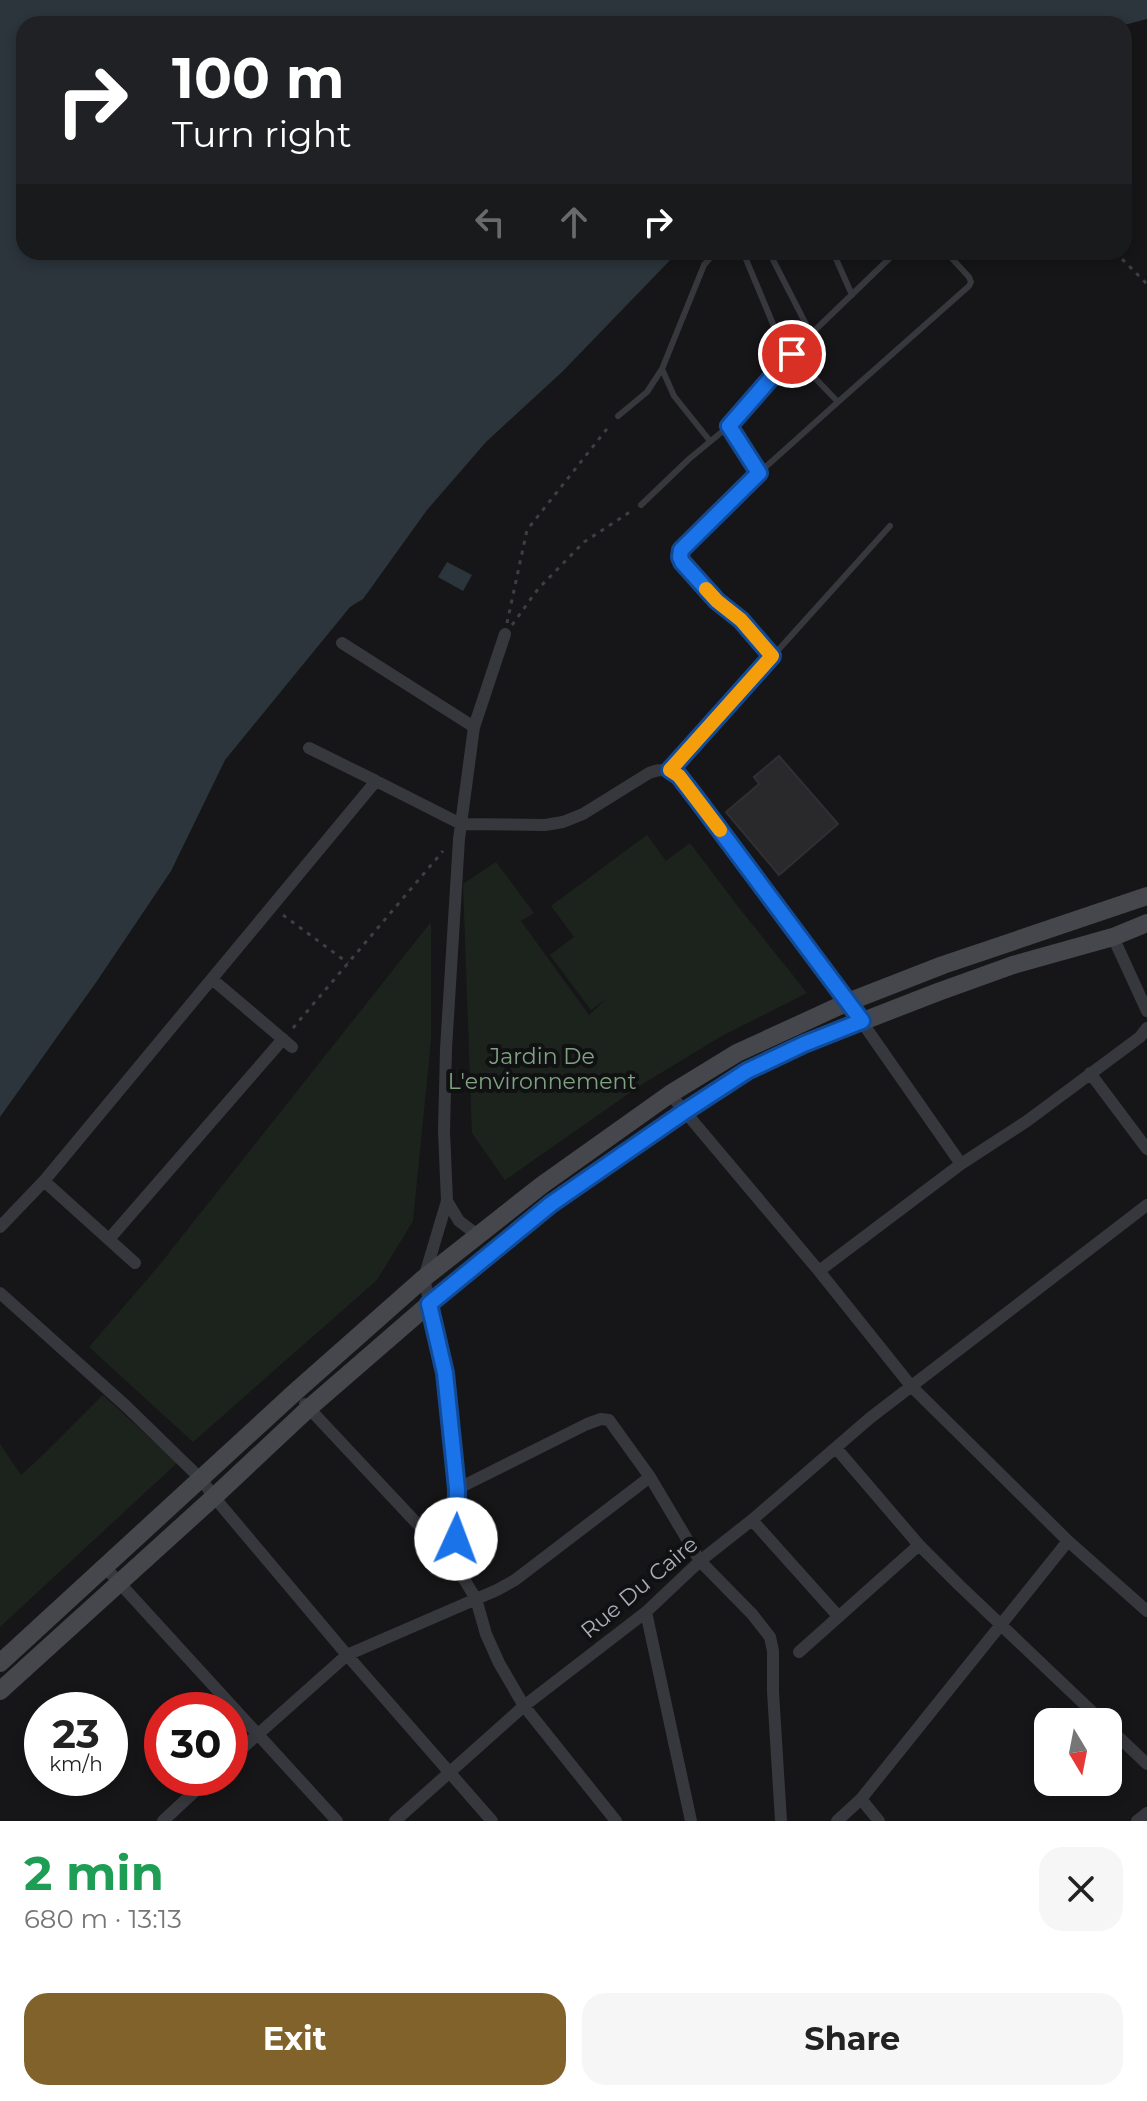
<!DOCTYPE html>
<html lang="en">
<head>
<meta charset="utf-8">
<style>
	body { margin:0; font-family:Montserrat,sans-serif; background:#f6f6f6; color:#222; height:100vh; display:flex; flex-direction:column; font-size:30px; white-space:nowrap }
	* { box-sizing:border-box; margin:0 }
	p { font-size:26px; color:#767676 }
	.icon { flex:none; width:44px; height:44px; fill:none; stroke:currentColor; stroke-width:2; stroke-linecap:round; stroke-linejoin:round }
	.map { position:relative; height:1821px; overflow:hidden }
	.drawer { display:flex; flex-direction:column; background:#fff; flex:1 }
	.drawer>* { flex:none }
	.hud { position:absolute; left:16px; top:16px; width:1116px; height:244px; border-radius:24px; box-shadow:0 4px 12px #0003; background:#202124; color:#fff; overflow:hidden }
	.needle { width:52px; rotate:170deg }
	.tools { position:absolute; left:1034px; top:1708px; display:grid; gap:16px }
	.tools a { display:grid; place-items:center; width:88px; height:88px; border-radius:16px; background:#fff; box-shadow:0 4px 12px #0003; font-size:40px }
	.speed { position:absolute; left:24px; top:1692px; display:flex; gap:16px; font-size:40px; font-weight:700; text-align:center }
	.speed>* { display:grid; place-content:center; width:104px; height:104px; border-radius:50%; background:#fff; box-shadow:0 4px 12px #0003; line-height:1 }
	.speed small { font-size:20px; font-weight:400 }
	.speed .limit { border:12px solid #d22; background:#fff; color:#111 }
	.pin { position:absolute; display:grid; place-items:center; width:68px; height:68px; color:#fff; margin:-34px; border:4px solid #fff; border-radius:50%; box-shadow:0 2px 8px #0007 }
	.me { position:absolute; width:88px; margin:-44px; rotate:2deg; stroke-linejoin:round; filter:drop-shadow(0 0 6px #0008) }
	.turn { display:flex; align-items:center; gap:28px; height:168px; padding:0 24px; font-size:36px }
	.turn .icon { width:104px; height:104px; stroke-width:2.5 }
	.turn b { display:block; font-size:56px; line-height:68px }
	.lanes { display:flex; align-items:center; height:76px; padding:0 24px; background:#0003; justify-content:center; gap:40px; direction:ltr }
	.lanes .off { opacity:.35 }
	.round { display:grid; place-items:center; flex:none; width:84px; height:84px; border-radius:24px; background:#f6f6f6 }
	.head { display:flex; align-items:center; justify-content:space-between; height:136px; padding:0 24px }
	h1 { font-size:48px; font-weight:700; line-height:60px; color:#1e9e55 }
	.action { display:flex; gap:16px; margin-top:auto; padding:16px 24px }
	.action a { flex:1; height:92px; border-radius:24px; background:#80622a; color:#fff; font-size:32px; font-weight:700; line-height:92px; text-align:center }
	.action a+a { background:#f6f6f6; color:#222 }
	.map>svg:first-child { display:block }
	.green { fill:#1c231d }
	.water { fill:#2c353c }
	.building { fill:#29292c; stroke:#303034; stroke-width:2 }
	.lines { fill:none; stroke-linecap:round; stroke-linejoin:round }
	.path { stroke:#3d3f44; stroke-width:3; stroke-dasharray:4 6; stroke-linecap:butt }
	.lane { stroke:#37383d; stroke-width:6 }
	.street { stroke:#37383d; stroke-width:12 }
	.secondary { stroke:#45474d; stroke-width:18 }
	.route-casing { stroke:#114b97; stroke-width:20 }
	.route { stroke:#1a73e8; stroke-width:14 }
	.slow { stroke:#f59e0b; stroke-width:14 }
	.labels { text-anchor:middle; stroke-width:8; stroke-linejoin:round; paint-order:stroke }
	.park-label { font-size:22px; fill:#7fa381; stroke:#111113 }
	.street-label { font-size:22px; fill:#a8adb8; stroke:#111113 }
</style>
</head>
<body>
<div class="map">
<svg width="1147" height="1821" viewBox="0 0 1147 1821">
	<rect width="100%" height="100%" fill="#161618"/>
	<!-- green -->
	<path class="green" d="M647,835L666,861L690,843L736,904L807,993L720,1037L641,1085L505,1180L472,1133L463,884L496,862L534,913L521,921L589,1015L606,999L591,1010L550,955L574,937L551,906Z
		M431,922V1040L413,1221L377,1280L193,1442L89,1347L157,1268Z
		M103,1395L177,1463L0,1627V1444L21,1475C50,1450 75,1422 103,1395Z"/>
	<!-- water -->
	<path class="water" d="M0,0H1147V19L1124,25L24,24V252H678L563,371L486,442L427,510L363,599L350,607L225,760L171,871L97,981L0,1117Z
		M447,562L472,575L463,591L438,577Z"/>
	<!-- building -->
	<path class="building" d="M779,756L838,824L779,875L726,812L759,784L754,777Z"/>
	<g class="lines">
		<!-- path -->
		<path class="path" d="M1115,252L1147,284
			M507,623L527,530L610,425
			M512,625L538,589L584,542L633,510
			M283,915L348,963
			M293,1028L443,851"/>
		<!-- lane -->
		<path class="lane" d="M743,252L788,360
			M769,252L811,334
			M833,252L852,295
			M662,369L674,396L710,441
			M838,402L969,286L971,282L969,277L946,252
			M618,416L647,392L662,369L704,265L715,252
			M729,426L759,473L681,550L680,557L717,601L741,620L772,656
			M759,473L838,402L792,354
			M641,505L689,459L729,426L811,334L896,252
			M670,770L890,526"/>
		<!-- street -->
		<path class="street" d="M342,643L474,727
			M309,748L376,781
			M1113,937L1147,1011
			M212,979L292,1047
			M1090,1073L1147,1149
			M670,1094L819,1271L911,1386L1068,1541L1147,1611
			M44,1181L135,1263
			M447,1201L459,1221L479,1236
			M0,1227L44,1181L376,781L461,824L545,825L563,822L583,814L649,773C676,762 683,783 699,802L848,1002L961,1164
			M110,1238L283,1039
			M819,1271L961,1164L1027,1121L1140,1037L1147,1028
			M0,1293L126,1406L201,1479L214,1497L347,1655L492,1821
			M305,1404L455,1564L476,1599L486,1634L499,1663L524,1706L616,1821
			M836,1448L919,1545L959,1585L1103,1722
			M457,1489L587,1424L601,1419L609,1420L650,1477L700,1561L752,1614L770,1637L773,1651V1692L781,1821
			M752,1520L838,1616
			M455,1564L457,1489L445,1373L424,1278L447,1201L444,1131L446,1049L459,839L474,727L505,634
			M104,1566L337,1821
			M646,1612L691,1821
			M799,1652L919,1545
			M1108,1727L1147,1764
			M230,1759L347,1655L497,1590L515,1580L650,1477
			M861,1799L879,1821
			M163,1821L209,1778
			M395,1821L524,1706L646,1612L700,1561L752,1520L870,1418L1147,1205
			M837,1821L861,1799L1068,1541
			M1137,1821L1147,1813"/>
		<!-- secondary -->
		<path class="secondary" d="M0,1663L294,1393L424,1278L542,1185L670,1094L737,1053L848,1002L943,965L1147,896
			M0,1691L214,1497L309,1408L429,1304L551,1204L684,1112L747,1071L804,1044L938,992L1013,965L1113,937L1147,923"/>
	</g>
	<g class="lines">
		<defs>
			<path id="route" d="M456,1539L457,1489L445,1373L429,1304L551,1204L684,1112L747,1071L804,1044L862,1021L699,802L679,776L670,770L772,656L741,620L717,601L682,562L680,557L681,550L759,473L729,426L792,354"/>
		</defs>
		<!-- route casing -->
		<use href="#route" class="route-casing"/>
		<!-- route -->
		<use href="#route" class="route"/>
		<!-- slow -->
		<path class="slow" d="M706,589L717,601L741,620L772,656L670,770L679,776L720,830"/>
	</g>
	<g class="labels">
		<!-- park labels -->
		<g class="park-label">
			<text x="542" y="1064">Jardin De<tspan x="542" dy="25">L'environnement</tspan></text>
		</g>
		<!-- street labels -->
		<g class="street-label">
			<text transform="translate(639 1587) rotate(-40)" y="8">Rue Du Caire</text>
		</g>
	</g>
</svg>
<div class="tools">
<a><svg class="needle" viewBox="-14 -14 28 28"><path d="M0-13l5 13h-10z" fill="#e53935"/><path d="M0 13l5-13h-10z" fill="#767676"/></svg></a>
</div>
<div class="speed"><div>23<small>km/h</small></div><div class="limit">30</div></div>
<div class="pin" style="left:792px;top:354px;background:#d93025"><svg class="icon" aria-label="arrive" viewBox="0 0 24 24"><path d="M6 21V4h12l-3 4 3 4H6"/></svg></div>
<svg class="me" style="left:456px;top:1539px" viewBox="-20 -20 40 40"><circle r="19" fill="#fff"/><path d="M0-13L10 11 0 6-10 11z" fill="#1a73e8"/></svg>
<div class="hud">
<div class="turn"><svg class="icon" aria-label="right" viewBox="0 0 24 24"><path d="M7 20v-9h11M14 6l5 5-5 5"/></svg><div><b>100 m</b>Turn right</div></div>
<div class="lanes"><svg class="icon off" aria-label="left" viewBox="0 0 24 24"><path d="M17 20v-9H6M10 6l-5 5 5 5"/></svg><svg class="icon off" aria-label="ahead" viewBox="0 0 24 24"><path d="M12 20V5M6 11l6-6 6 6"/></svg><svg class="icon" aria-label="right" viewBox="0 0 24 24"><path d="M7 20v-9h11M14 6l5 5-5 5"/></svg></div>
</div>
</div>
<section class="drawer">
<div class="head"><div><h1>2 min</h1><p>680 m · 13:13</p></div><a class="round"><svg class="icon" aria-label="close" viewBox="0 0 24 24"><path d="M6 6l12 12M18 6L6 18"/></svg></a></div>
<div class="action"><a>Exit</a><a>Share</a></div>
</section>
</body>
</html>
